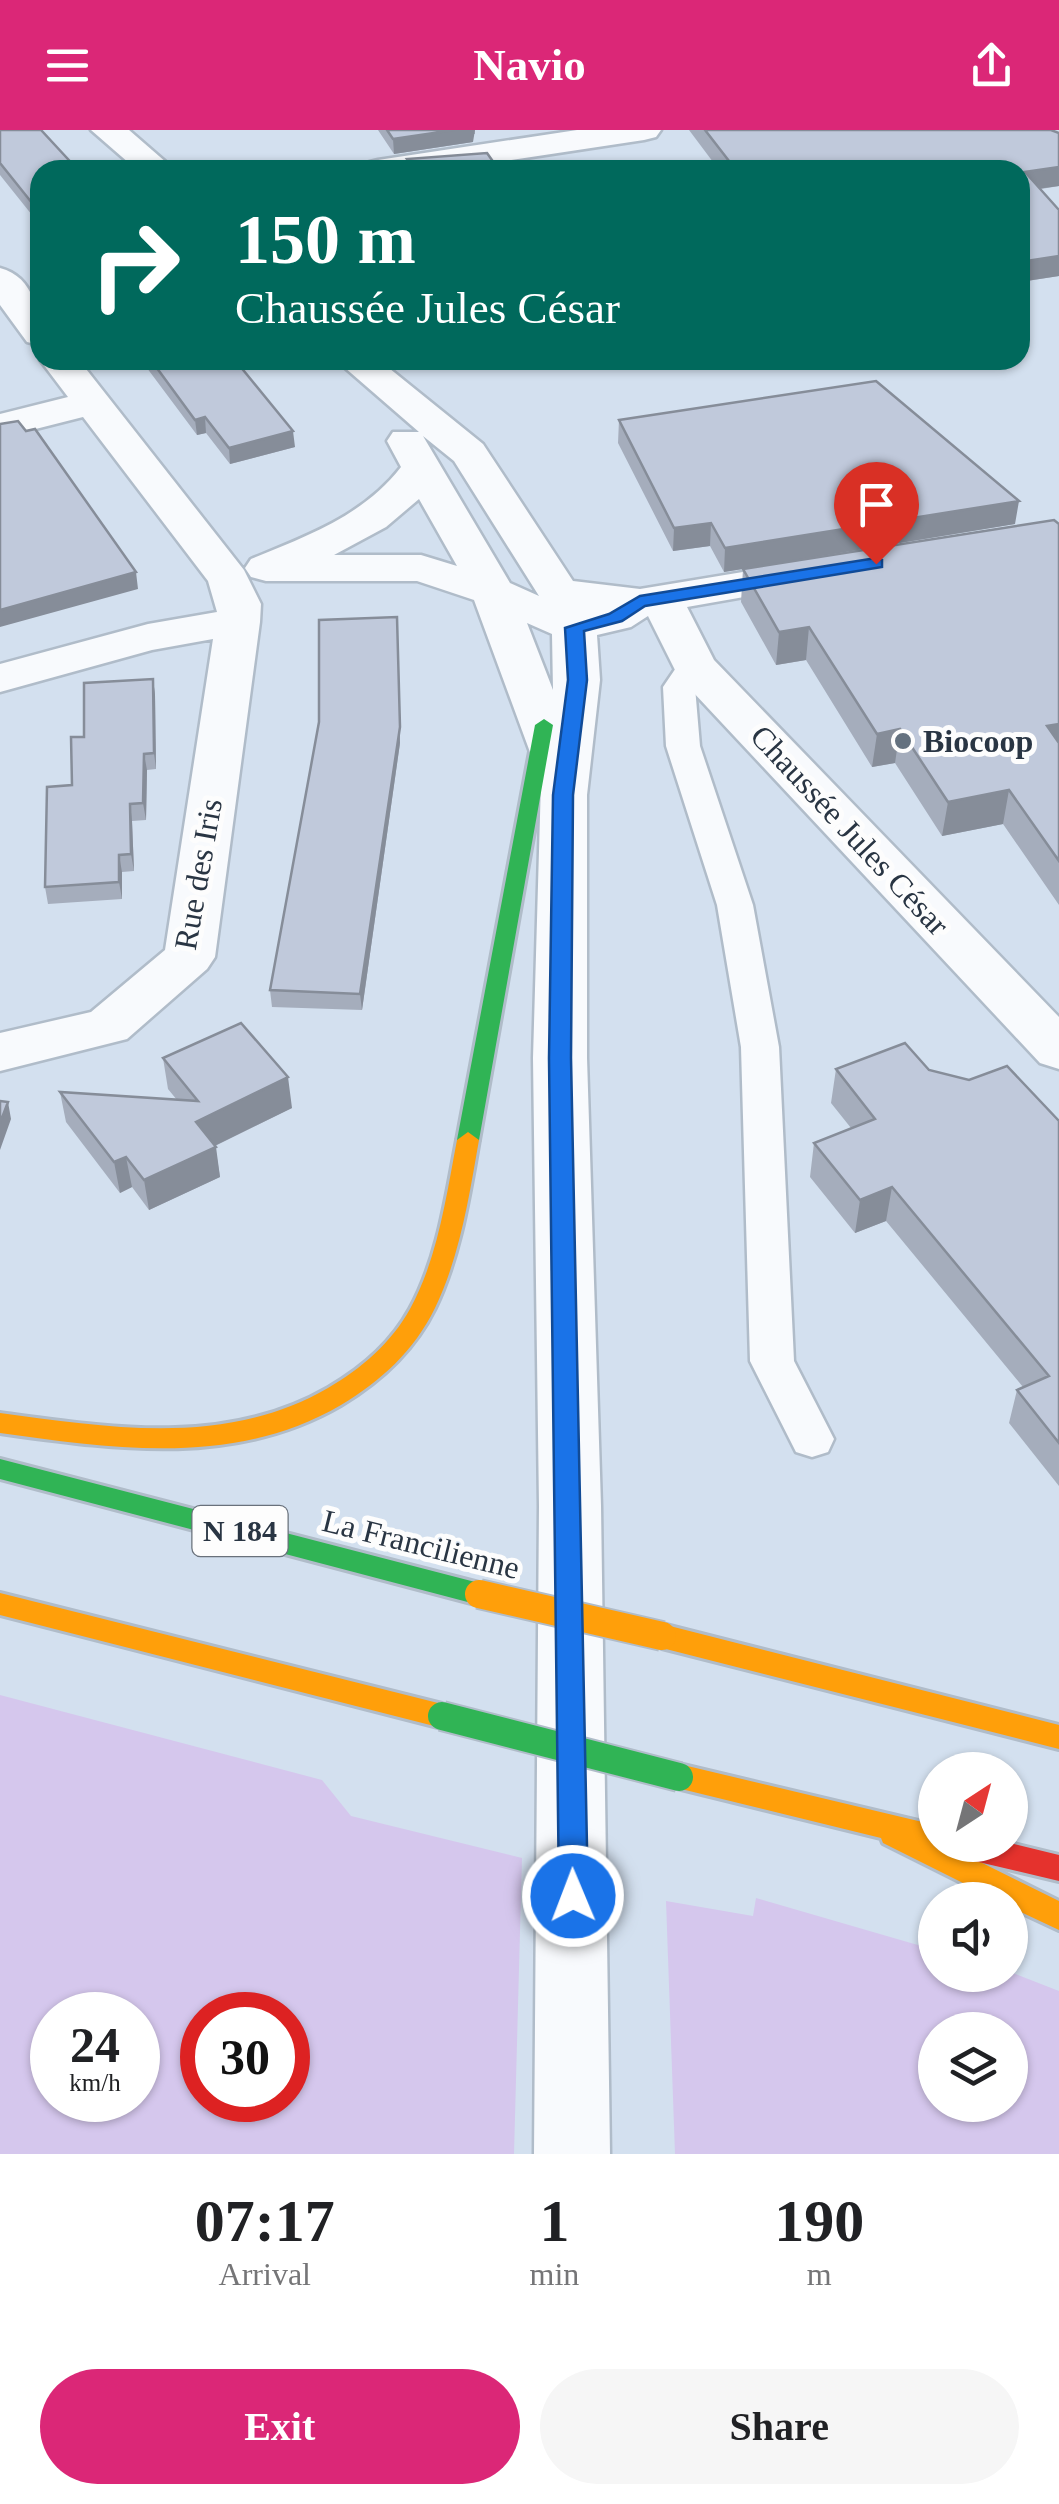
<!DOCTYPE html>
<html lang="en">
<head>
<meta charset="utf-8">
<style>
	body { margin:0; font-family:"Times New Roman",serif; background:#f6f6f6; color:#202124; height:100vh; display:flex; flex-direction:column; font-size:38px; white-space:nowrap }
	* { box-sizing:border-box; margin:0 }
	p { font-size:32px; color:#757577 }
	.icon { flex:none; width:55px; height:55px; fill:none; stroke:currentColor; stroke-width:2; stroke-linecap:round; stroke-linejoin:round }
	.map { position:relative; height:2024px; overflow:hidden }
	.sheet { display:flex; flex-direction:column; background:#fff; flex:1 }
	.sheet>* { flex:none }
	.banner { position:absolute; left:30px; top:30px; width:1000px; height:210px; border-radius:30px; box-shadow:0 2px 8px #0004; background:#00695c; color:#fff; overflow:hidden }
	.needle { width:65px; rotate:36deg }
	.tools { position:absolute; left:918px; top:1622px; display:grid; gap:20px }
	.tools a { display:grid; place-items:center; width:110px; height:110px; border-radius:50%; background:#fff; box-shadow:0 2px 8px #0004; font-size:50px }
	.speed { position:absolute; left:30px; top:1862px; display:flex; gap:20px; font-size:50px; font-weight:700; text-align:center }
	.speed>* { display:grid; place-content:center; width:130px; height:130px; border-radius:50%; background:#fff; box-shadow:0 2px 8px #0004; line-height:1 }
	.speed small { font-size:25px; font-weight:400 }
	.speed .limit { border:15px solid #d22; background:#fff; color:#111 }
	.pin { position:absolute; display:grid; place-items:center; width:85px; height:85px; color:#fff; margin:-102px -42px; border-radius:50% 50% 50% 0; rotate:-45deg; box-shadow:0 0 10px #0007 }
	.pin .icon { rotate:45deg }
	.me { position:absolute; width:110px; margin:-55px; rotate:359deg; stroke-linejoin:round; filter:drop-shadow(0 0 8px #0008) }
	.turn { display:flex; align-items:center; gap:35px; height:210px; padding:0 40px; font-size:45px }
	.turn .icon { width:130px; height:130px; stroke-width:2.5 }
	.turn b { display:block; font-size:70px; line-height:85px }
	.eta { display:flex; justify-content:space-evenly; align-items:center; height:170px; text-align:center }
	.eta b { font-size:60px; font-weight:600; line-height:70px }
	.action { display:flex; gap:20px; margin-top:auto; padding:20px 40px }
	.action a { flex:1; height:115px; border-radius:60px; background:#db2777; color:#fff; font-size:40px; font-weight:600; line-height:115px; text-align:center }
	.action a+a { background:#f6f6f6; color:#202124 }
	header { display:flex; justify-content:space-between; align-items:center; height:130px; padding:0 40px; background:#db2777; color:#fff; font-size:45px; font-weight:600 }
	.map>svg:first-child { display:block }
	.green { fill:#d5c7ed; fill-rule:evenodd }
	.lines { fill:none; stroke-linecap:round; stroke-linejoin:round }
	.lane-casing { stroke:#b0bcc9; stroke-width:5 }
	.street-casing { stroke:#b0bcc9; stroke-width:5 }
	.fast-casing { stroke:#b0bcc9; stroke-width:6 }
	.slow-casing { stroke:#b0bcc9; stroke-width:6 }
	.jam-casing { stroke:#b0bcc9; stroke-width:6 }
	.lane { fill:#f8fafd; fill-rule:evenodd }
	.street { fill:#f8fafd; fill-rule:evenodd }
	.fast { fill:#30b455; fill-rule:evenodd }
	.slow { fill:#ff9f0a; fill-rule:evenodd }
	.jam { fill:#e5322d; fill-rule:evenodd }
	.fast-bridge-casing { stroke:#b0bcc9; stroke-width:32; stroke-linecap:butt }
	.slow-bridge-casing { stroke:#b0bcc9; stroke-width:32; stroke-linecap:butt }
	.fast-bridge { stroke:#30b455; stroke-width:28 }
	.slow-bridge { stroke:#ff9f0a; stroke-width:28 }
	.wall { fill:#a5adbc }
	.shaded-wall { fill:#868d99 }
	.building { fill:#c0c9db; stroke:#868d99; stroke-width:2.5 }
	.route { fill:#1a73e8; stroke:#114b97; stroke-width:2.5 }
	.poi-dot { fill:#64717f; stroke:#fdfdfd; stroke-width:4 }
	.labels { text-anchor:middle; stroke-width:10; stroke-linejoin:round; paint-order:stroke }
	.shield { fill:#fdfdfd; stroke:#69717b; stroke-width:2.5 }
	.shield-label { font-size:30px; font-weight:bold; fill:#293543 }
	.poi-label { font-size:32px; font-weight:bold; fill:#293543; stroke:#fdfdfd; text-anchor:start }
	.street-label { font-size:32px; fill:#293543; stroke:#fdfdfd }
</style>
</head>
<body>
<header><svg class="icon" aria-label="menu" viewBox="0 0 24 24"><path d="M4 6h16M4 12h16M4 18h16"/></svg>Navio<svg class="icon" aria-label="share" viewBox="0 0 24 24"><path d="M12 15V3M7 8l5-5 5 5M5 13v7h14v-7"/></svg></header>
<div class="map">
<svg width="1059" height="2024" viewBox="0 0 1059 2024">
	<rect width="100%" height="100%" fill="#d3e0ef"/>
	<!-- green -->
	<path class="green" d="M0,1565L322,1650L351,1686L522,1728L514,2024H0ZM52,1885H138V1970H52ZM202,1885H288V1970H202Z
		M756,1768L935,1820V1845L1010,1842L1059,1861V2024H675L666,1771L753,1786ZM935,1900H1010V1975H935Z"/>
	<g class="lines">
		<defs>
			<path id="lane" d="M694,526L710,536L695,557L700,616L753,775L779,917L794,1231L834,1309L828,1322L812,1327L796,1322L750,1231L741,917L717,775L666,616L663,557L682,529Z"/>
			<path id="street" d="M91,0H129L175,40H137Z
				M577,0H661L656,7L644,10L446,40H361L366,33L378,30Z
				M0,138C35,147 40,185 40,215L27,212L0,175Z
				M40,230H79L244,440L261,474L260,492L215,827L207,839L127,909L0,941V903L91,882L165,820L213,509L152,520L0,562V534L148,494L217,482L208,451L83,287L0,308V284L68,267Z
				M336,230H379L483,314L573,451L640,459L815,430L830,434L836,443L830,452L687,477L714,530L1059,887V939L1040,933L678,546L648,486L631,497L597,505L600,550L587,665V928L601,1376L610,2024H534L539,1376L533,928L541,652L474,470L417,451H266L251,447L245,438L251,429C307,406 363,386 401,337L387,311L393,302H419ZM423,306L454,331L539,466L510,453ZM419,369L457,436L421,425H334L386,397ZM527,493L552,504L553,560Z"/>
			<path id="fast" d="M544,589L553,595L479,1010L468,1018L457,1010L535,595Z
				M0,1329L479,1453L488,1456L492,1464L488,1472L479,1475L0,1349Z"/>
			<path id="slow" d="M468,1002L479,1010C469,1067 460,1126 435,1178C414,1221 381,1251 341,1275C235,1337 116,1319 0,1303V1283C112,1298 226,1317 328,1258C361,1239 392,1212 410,1179C438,1128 446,1067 457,1010Z
				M0,1463L442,1574L452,1577L456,1586L452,1595L442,1598L0,1485Z
				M662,1494L1059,1595V1619L662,1518L653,1514L649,1506L653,1498Z
				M679,1634L935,1695V1715H946L1059,1771V1800L1010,1777V1770H997L883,1713L881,1708L669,1656L665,1647L669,1638Z"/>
			<path id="jam" d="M1010,1713L1059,1725V1751L970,1730L960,1726L956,1717Z"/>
		</defs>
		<!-- lane casing -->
		<use href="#lane" class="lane-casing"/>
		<!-- street casing -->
		<use href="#street" class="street-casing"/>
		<!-- fast casing -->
		<use href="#fast" class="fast-casing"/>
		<!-- slow casing -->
		<use href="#slow" class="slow-casing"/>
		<!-- jam casing -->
		<use href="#jam" class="jam-casing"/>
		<!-- lane -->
		<use href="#lane" class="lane"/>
		<!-- street -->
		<use href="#street" class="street"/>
		<!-- fast -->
		<use href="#fast" class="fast"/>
		<!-- slow -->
		<use href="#slow" class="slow"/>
		<!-- jam -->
		<use href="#jam" class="jam"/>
		<defs>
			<path id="fast-bridge" d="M442,1586L679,1647"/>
			<path id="slow-bridge" d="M479,1464L662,1506"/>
		</defs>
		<!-- fast-bridge casing -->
		<use href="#fast-bridge" class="fast-bridge-casing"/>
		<!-- slow-bridge casing -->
		<use href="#slow-bridge" class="slow-bridge-casing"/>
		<!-- fast-bridge -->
		<use href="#fast-bridge" class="fast-bridge"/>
		<!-- slow-bridge -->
		<use href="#slow-bridge" class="slow-bridge"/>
	</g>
	<!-- wall -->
	<path class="wall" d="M0,0L40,40V95L0,45Z
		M378,0H475V4H473V12L394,24Z
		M689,0H1054L1052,1L1059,3V56L1041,59L1059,80V146L1020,152V40H719Z
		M407,29L499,40H407Z
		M141,230H235L295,317L230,334L206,303L197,305Z
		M619,290L1015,394L724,442L710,416L673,421L618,313Z
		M1059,394V775L1003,694L942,706L895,633L872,637L806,530L776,535L741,472L743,439Z
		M153,549L155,565L156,639L147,640L146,690L132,691L134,741L122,742V769L48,774L45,757L84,607Z
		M400,613L362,880L272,877L270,860Z
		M163,928L292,978L215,1016L220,1047L149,1080L132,1057L120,1063L66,992L60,962L177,970L168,959Z
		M836,939L929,940L1059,991V1356L1009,1293L1017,1260L1023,1257L886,1091L855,1103L810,1047L814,1013L851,998L831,973Z"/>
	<!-- shaded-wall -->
	<path class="shaded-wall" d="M454,0H475L473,12L394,24L393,9Z
		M1059,37V56L1022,61L1025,42Z
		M1059,126V146L1020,152V132Z
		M205,287L206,303L197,305L195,290Z
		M293,301L295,317L230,334L229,318Z
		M1019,371L1015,394L724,442L725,418Z
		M711,393L710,416L673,421L674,398Z
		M136,442L138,459L0,497V480Z
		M397,487L400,613L362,880L360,864Z
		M809,497L806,530L776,535L779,502Z
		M153,549L155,565L156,639L154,623Z
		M1059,594V626L1047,596Z
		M900,599L895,633L872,637L877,604Z
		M144,624L147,640L146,690L143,673Z
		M1009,660L1003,694L942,706L948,672Z
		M130,674L132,691L134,741L131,724Z
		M119,725L122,742V769L119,752Z
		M288,947L292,978L200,1023L196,992Z
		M8,972L11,989L0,1020V993Z
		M216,1017L220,1047L149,1080L144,1050Z
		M126,1027L132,1057L120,1063L114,1032Z
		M892,1057L886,1091L855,1103L860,1070Z"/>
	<!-- building -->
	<path class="building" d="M0,0H41L78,40H40V83L0,33Z
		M387,0H454L393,9Z
		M705,0H1051L1059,3V37L1025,42L1059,80V126L1020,132V40H736Z
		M487,23L499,40H415L407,29Z
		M151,230H235L293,301L229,318L205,287L195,290Z
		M876,251L1019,371L725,418L711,393L674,398L619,290Z
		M18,291L26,301L35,299L136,442L0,480V294Z
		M1054,390L1059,394V594L1047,596L1059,613V731L1009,660L948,672L900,599L877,604L809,497L779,502L743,439Z
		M397,487L400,597L360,864L270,860L319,592V490Z
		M153,549L154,623L144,624L143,673L130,674L131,724L119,725V752L45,757L47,657L72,655L71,607H84V553Z
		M241,893L288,947L196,992L216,1017L144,1050L126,1027L114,1032L60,962L198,971L163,928Z
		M905,913L929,940L969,950L1007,936L1059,991V1313L1017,1260L1049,1246L892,1057L860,1070L814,1013L875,989L836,939Z
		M0,971L8,972L0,993Z"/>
	<!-- route -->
	<path class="route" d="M876,428L882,430V437L645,476L622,491L584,501L587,550L573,665L571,928L588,1766L584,1776L573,1780L563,1776L559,1766L549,928L553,665L568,550L565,498L609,484L640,466Z"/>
	<!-- markers -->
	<circle class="poi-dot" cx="903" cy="611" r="10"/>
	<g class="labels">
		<!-- shield labels -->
		<rect class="shield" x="192.5" y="1376" width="95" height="50" rx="8"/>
		<g class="shield-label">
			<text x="240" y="1411">N 184</text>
		</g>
		<!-- poi labels -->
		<g class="poi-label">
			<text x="923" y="622">Biocoop</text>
		</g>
		<!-- street labels -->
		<g class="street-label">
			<text transform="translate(850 700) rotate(47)" y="11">Chaussée Jules César</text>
			<text transform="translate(198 744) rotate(-80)" y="11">Rue des Iris</text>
			<text transform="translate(421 1414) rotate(14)" y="11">La Francilienne</text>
		</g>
	</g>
</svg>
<div class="tools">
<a><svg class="needle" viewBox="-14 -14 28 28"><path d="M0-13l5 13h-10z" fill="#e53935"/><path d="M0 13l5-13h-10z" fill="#757577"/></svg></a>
<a><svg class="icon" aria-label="sound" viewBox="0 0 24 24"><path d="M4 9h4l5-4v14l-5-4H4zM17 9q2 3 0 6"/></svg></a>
<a><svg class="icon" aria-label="layers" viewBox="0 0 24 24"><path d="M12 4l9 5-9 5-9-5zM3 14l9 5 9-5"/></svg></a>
</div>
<div class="speed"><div>24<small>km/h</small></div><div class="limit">30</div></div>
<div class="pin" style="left:876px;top:434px;background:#d93025"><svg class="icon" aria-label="arrive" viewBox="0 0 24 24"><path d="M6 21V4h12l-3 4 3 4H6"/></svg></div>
<svg class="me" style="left:573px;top:1766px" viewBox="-20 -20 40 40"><circle r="17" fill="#1a73e8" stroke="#fff" stroke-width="3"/><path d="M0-11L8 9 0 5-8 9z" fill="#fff"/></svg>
<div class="banner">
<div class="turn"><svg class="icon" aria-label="right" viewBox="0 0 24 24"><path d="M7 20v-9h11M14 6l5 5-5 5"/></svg><div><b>150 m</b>Chaussée Jules César</div></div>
</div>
</div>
<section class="sheet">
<div class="eta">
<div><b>07:17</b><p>Arrival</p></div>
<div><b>1</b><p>min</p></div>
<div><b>190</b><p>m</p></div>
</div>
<div class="action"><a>Exit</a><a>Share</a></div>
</section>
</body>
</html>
